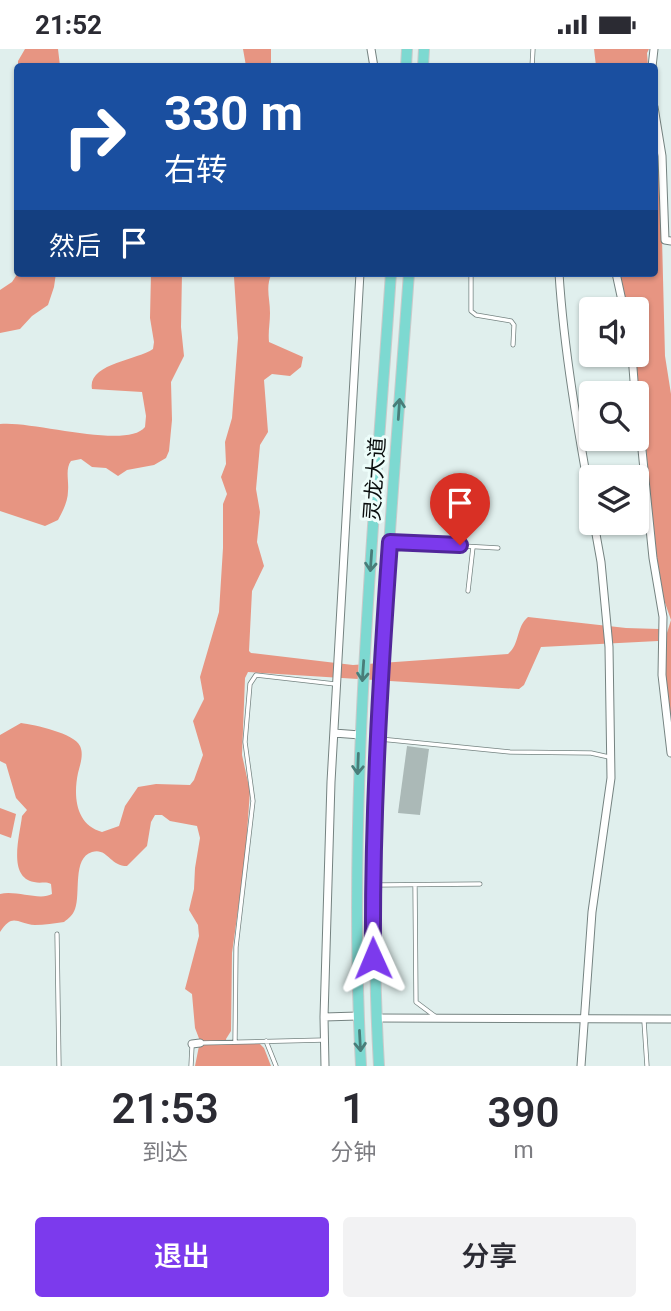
<!DOCTYPE html>
<html lang="zh">
<head>
<meta charset="utf-8">
<style>
	body { margin:0; font-family:Roboto,"Noto Sans SC",sans-serif; background:#f2f2f3; color:#2b2b33; height:100vh; display:flex; flex-direction:column; font-size:26px; white-space:nowrap }
	* { box-sizing:border-box; margin:0 }
	p { font-size:23px; color:#7c7c81 }
	.icon { flex:none; width:38px; height:38px; fill:none; stroke:currentColor; stroke-width:2; stroke-linecap:round; stroke-linejoin:round }
	.map { position:relative; height:1017px; overflow:hidden }
	.details { display:flex; flex-direction:column; background:#fff; flex:1 }
	.details>* { flex:none }
	.hud { position:absolute; left:14px; top:14px; width:644px; height:214px; border-radius:7px; box-shadow:0 2px 5px #0004; background:#1a4fa0; color:#fff; overflow:hidden }
	.buttons { position:absolute; left:579px; top:248px; display:grid; gap:14px }
	.buttons a { display:grid; place-items:center; width:70px; height:70px; border-radius:7px; background:#fff; box-shadow:0 2px 5px #0004; font-size:35px }
	.pin { position:absolute; display:grid; place-items:center; width:60px; height:60px; color:#fff; margin:-72px -30px; border-radius:50% 50% 50% 0; rotate:-45deg; box-shadow:0 0 7px #0007 }
	.pin .icon { rotate:45deg }
	.me { position:absolute; width:77px; margin:-38px; rotate:359deg; stroke-linejoin:round; filter:drop-shadow(0 0 5px #0008) }
	.turn { display:flex; align-items:center; gap:24px; height:147px; padding:0 35px; font-size:32px }
	.turn .icon { width:91px; height:91px; stroke-width:2.5 }
	.turn b { display:block; font-size:49px; line-height:60px }
	.then { display:flex; align-items:center; height:66px; padding:0 35px; background:#0003; gap:14px; font-size:26px }
	.eta { display:flex; justify-content:space-evenly; align-items:center; height:119px; text-align:center }
	.eta b { font-size:42px; font-weight:600; line-height:49px }
	.cta { display:flex; gap:14px; margin-top:auto; padding:14px 35px }
	.cta a { flex:1; height:80px; border-radius:7px; background:#7c3aed; color:#fff; font-size:28px; font-weight:600; line-height:80px; text-align:center }
	.cta a+a { background:#f2f2f3; color:#2b2b33 }
	.status { display:flex; justify-content:space-between; align-items:center; height:49px; padding:0 35px; background:#fff; direction:ltr }
	.status svg { height:19px; fill:currentColor }
	.map>svg:first-child { display:block }
	.water { fill:#e79582 }
	.building { fill:#abb9b7 }
	.lines { fill:none; stroke-linecap:round; stroke-linejoin:round }
	.lane-casing { stroke:#758381; stroke-width:5 }
	.street-casing { stroke:#758381; stroke-width:9 }
	.primary-casing { stroke:#c9caca; stroke-width:12 }
	.lane { stroke:#fff; stroke-width:3.5 }
	.street { stroke:#fff; stroke-width:7 }
	.primary { stroke:#7dd9d1; stroke-width:10 }
	.oneway { stroke:#497d79 }
	.route-casing { stroke:#51269a; stroke-width:18 }
	.route { stroke:#7c3aed; stroke-width:12 }
	.labels { text-anchor:middle; stroke-width:6; stroke-linejoin:round; paint-order:stroke }
	.street-label { font-size:21px; fill:#090d0d; stroke:#edfdfa }
</style>
</head>
<body>
<div class="status"><b>21:52</b><svg viewBox="0 0 49 12"><path d="M0 12V9h3v3zM5 12V6h3v6zM10 12V3h3v9zM15 12V0h3v12zM26 1h20v11H26zM47 4h2v5h-2z"/></svg></div>
<div class="map">
<svg width="671" height="1017" viewBox="0 0 671 1017">
	<rect width="100%" height="100%" fill="#e0efed"/>
	<!-- water -->
	<path class="water" d="M25,0H58L60,17H18V12Z
		M243,0H271V17H246Z
		M594,0H649L647,4L648,17H596Z
		M655,83L660,111L665,307L671,345V675L666,635V587L671,571L664,551L654,491L645,387L648,386L647,369H639L635,306H637V261H626L619,224H654Z
		M18,224H56L54,238L48,256L32,267L20,280L0,284V241L12,233Z
		M151,224H182L181,278L184,307L171,333L172,371L169,402L166,409L154,416L127,421L118,427L106,419L92,418L81,410L71,412C65,420 69,431 68,442C68,452 63,462 58,471L45,477L0,462V375C31,371 127,401 145,378L146,367L142,343L92,340C87,315 137,311 153,300L154,293L150,269Z
		M213,224H272C265,238 270,249 270,264C270,274 268,283 269,293L303,308L301,318L290,327L272,325L264,331L268,383L260,396L256,440L260,463L257,493L264,517L252,542L249,602L251,604L353,616L508,605C520,595 516,578 528,568L626,579L659,580L658,592L541,598L524,636L519,640L248,623L245,629L242,706L250,742L245,811L232,904L231,982L226,990L227,995L259,994L264,999L271,1017H195L200,992L195,979L192,945L185,940L199,887L198,876L189,861L194,840L195,819L200,789L197,777L170,772L162,766H155L151,773L147,797L127,817C110,817 107,798 92,803C72,809 81,845 75,860C73,866 69,869 64,873C55,874 44,876 35,876C17,875 13,863 0,883V845C16,841 40,852 52,845L51,835C45,832 41,835 34,833C7,828 20,786 22,767L27,761L16,749L6,715L0,712V686L21,674C35,676 74,684 80,697C84,705 80,716 78,724C73,748 76,776 102,783L119,777L125,757L138,738L156,735L190,736L194,731L203,706L193,672L204,650L200,628L219,563L223,499V455L227,445L221,428L226,415L225,393L232,369L238,289L234,228L220,227Z
		M0,759L16,765L11,789L0,785Z"/>
	<!-- building -->
	<path class="building" d="M407,697L429,700L420,766L398,764Z"/>
	<g class="lines">
		<defs>
			<path id="lane" d="M532,18L533,0
				M471,224V262L476,266L511,272L514,276L513,296
				M392,493L498,499
				M468,542L473,498
				M380,690L510,703L591,704L609,708
				M377,836L480,835
				M415,837L416,953L436,968
				M57,885L59,1017
				M644,972L647,1017
				M266,992L276,1017
				M235,993L236,898L253,752L245,693L250,635L256,626L335,635
				M200,994L324,991
				M191,1017L192,997"/>
			<path id="street" d="M371,0L374,18
				M652,18L654,0
				M654,58L662,107L665,191L671,192
				M559,224C564,303 578,381 592,459
				M616,224L624,261
				M632,306L635,345
				M637,370L641,391L653,509L663,568L662,626L671,704
				M334,684L360,686
				M324,968L358,967
				M376,969L671,970
				M192,995L200,994
				M325,1017L324,968L331,733L360,224
				M581,1017L592,863L611,729L609,598L601,513L594,474"/>
			<path id="primary" d="M406,18L407,0
				M423,18L424,0
				M361,1017C347,752 373,488 391,224
				M379,1017C364,752 390,488 409,224"/>
		</defs>
		<!-- lane casing -->
		<use href="#lane" class="lane-casing"/>
		<!-- street casing -->
		<use href="#street" class="street-casing"/>
		<!-- primary casing -->
		<use href="#primary" class="primary-casing"/>
		<!-- lane -->
		<use href="#lane" class="lane"/>
		<!-- street -->
		<use href="#street" class="street"/>
		<!-- primary -->
		<use href="#primary" class="primary"/>
	</g>
	<!-- one-way arrows -->
	<defs><path id="oneway-shaft" d="M-6 0H5M1.5-3L5.5 0L1.5 3" fill="none" stroke-width="1.6" stroke-linecap="round" stroke-linejoin="round" transform="scale(1.75)"/></defs>
	<g class="oneway">
		<use href="#oneway-shaft" transform="translate(399 360) rotate(-86)"/>
		<use href="#oneway-shaft" transform="translate(371 512) rotate(94)"/>
		<use href="#oneway-shaft" transform="translate(363 622) rotate(94)"/>
		<use href="#oneway-shaft" transform="translate(358 715) rotate(92)"/>
		<use href="#oneway-shaft" transform="translate(360 992) rotate(87)"/>
	</g>
	<g class="lines">
		<defs>
			<path id="route" d="M373,909C372,770 380,632 390,493L460,496"/>
		</defs>
		<!-- route casing -->
		<use href="#route" class="route-casing"/>
		<!-- route -->
		<use href="#route" class="route"/>
	</g>
	<g class="labels">
		<!-- street labels -->
		<g class="street-label">
			<text transform="translate(375 430) rotate(-86)" y="7">灵龙大道</text>
		</g>
	</g>
</svg>
<div class="buttons">
<a><svg class="icon" aria-label="sound" viewBox="0 0 24 24"><path d="M4 9h4l5-4v14l-5-4H4zM17 9q2 3 0 6"/></svg></a>
<a><svg class="icon" aria-label="search" viewBox="0 0 24 24"><circle cx="10" cy="10" r="6"/><path d="M15 15l6 6"/></svg></a>
<a><svg class="icon" aria-label="layers" viewBox="0 0 24 24"><path d="M12 4l9 5-9 5-9-5zM3 14l9 5 9-5"/></svg></a>
</div>
<div class="pin" style="left:460px;top:496px;background:#d93025"><svg class="icon" aria-label="arrive" viewBox="0 0 24 24"><path d="M6 21V4h12l-3 4 3 4H6"/></svg></div>
<svg class="me" style="left:373px;top:909px" viewBox="-20 -20 40 40"><path d="M0-17L14 15 0 8-14 15z" fill="#7c3aed" stroke="#fff" stroke-width="4"/></svg>
<div class="hud">
<div class="turn"><svg class="icon" aria-label="right" viewBox="0 0 24 24"><path d="M7 20v-9h11M14 6l5 5-5 5"/></svg><div><b>330 m</b>右转</div></div>
<div class="then">然后<svg class="icon" aria-label="arrive" viewBox="0 0 24 24"><path d="M6 21V4h12l-3 4 3 4H6"/></svg></div>
</div>
</div>
<section class="details">
<div class="eta">
<div><b>21:53</b><p>到达</p></div>
<div><b>1</b><p>分钟</p></div>
<div><b>390</b><p>m</p></div>
</div>
<div class="cta"><a>退出</a><a>分享</a></div>
</section>
</body>
</html>
